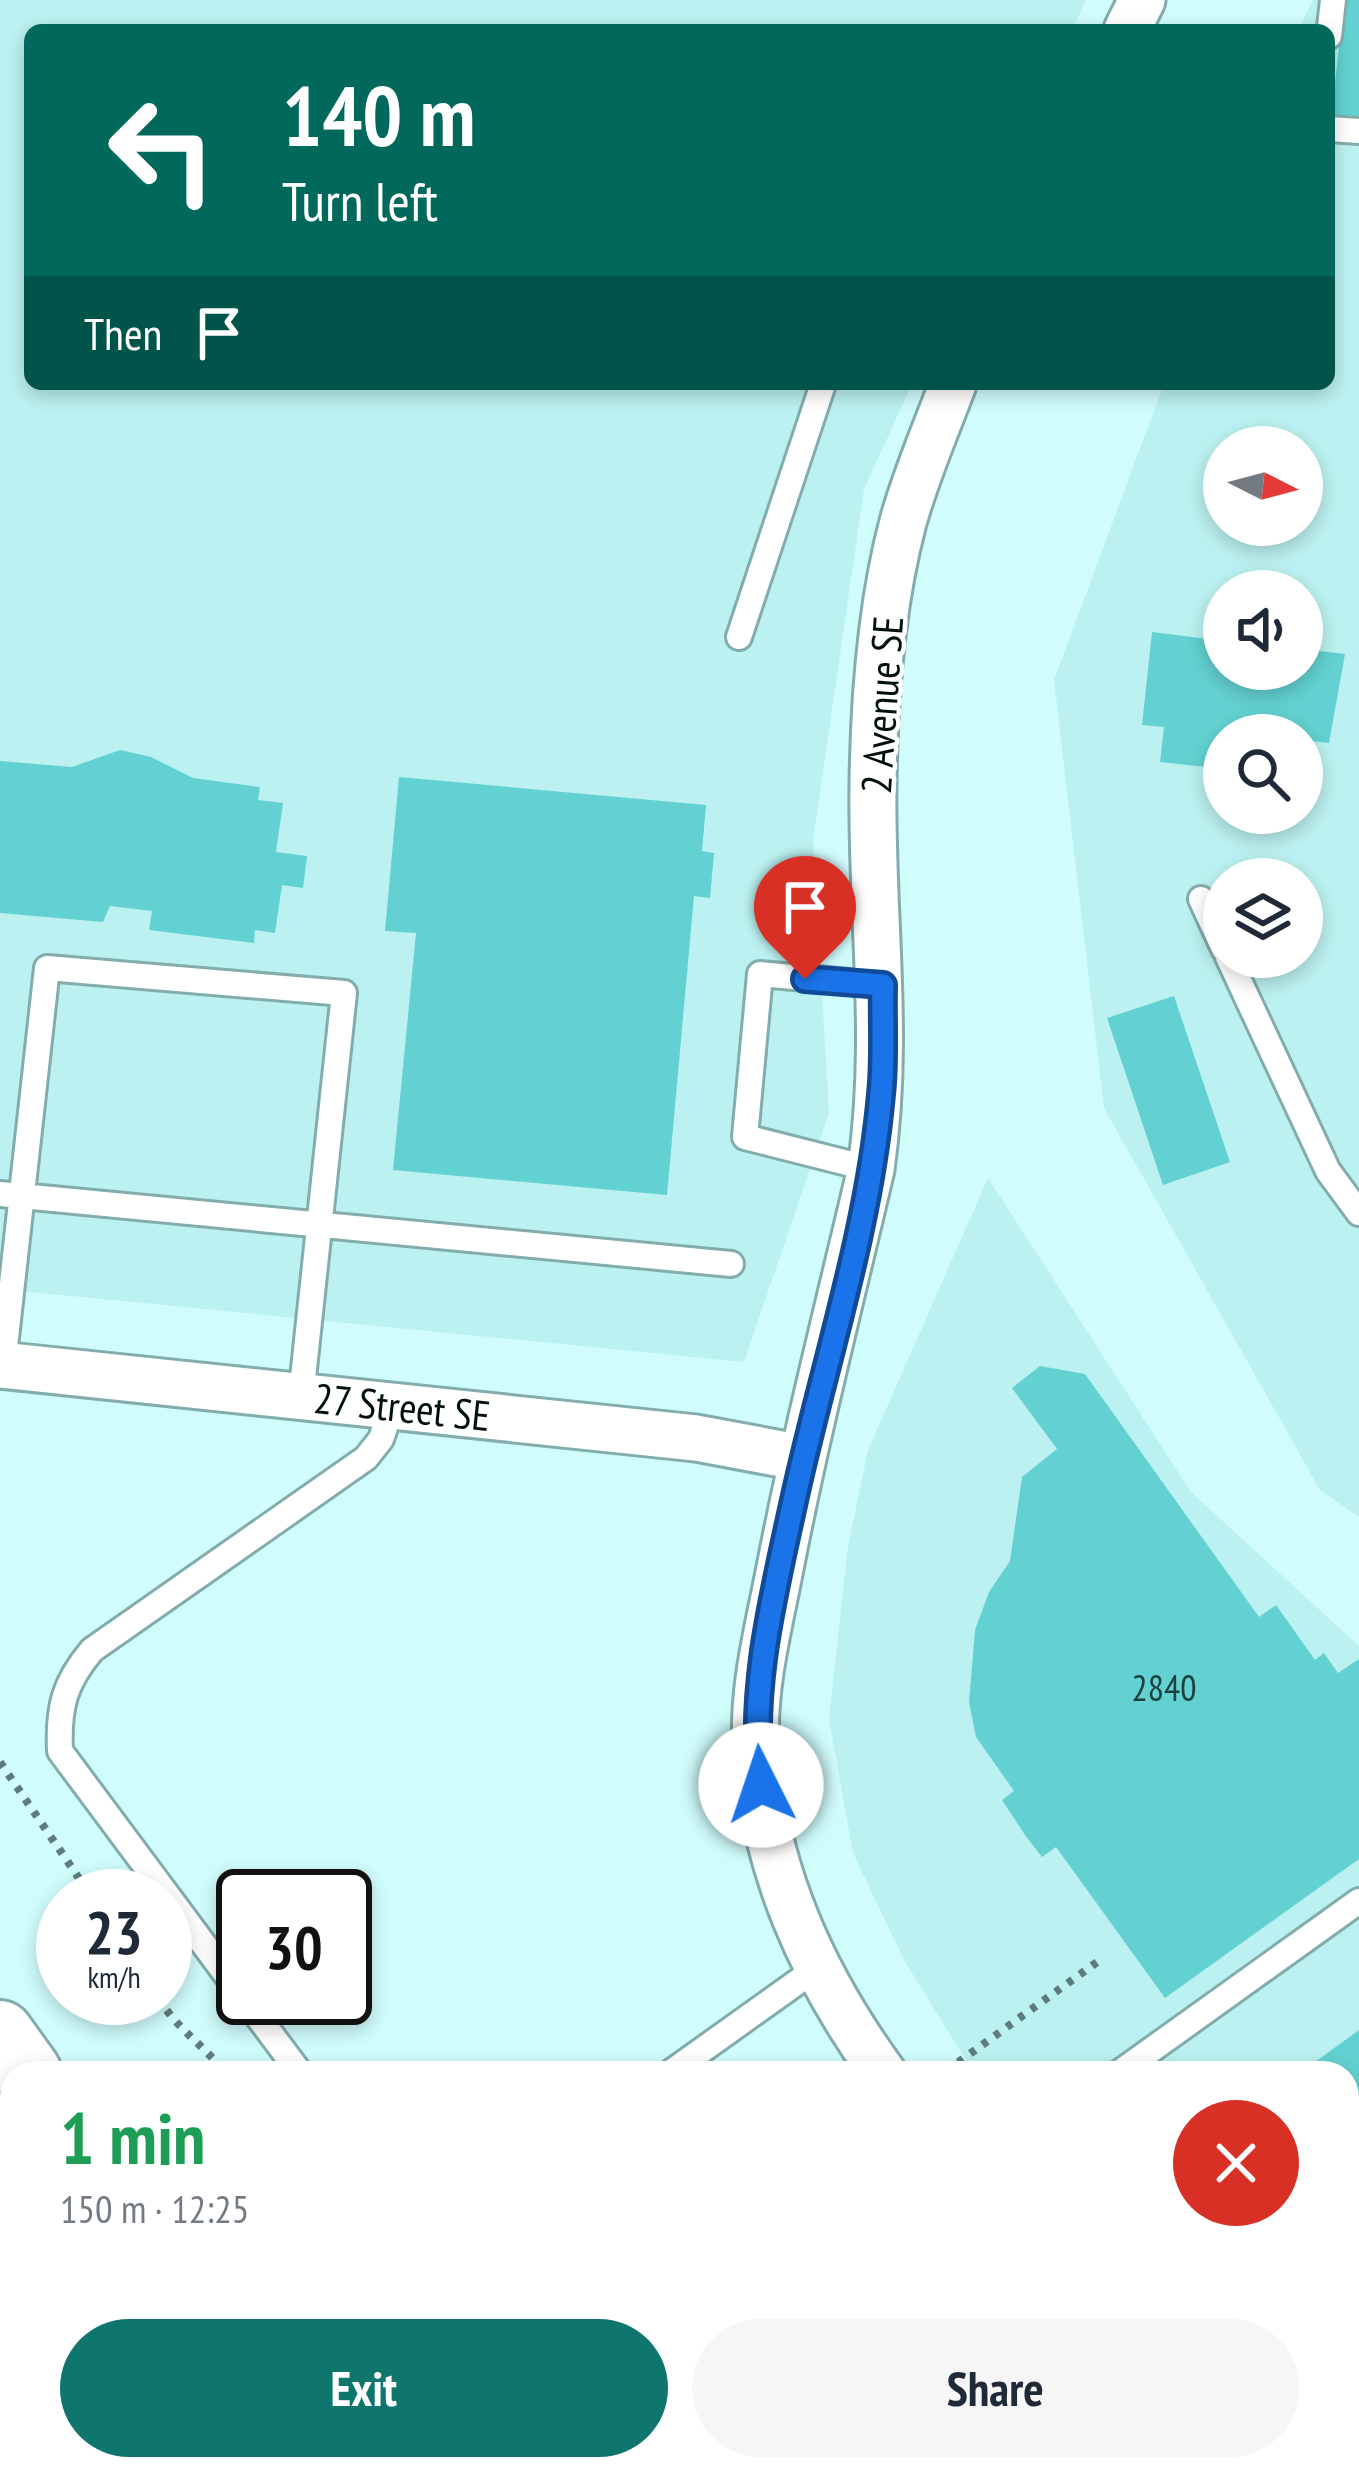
<!DOCTYPE html>
<html lang="en">
<head>
<meta charset="utf-8">
<style>
	body { margin:0; font-family:"PT Sans Narrow",sans-serif; background:#f6f6f7; color:#1f2937; height:100vh; display:flex; flex-direction:column; font-size:45px; white-space:nowrap }
	* { box-sizing:border-box; margin:0 }
	p { font-size:39px; color:#747a83 }
	.icon { flex:none; width:66px; height:66px; fill:none; stroke:currentColor; stroke-width:2; stroke-linecap:round; stroke-linejoin:round }
	.map { position:relative; flex:1; overflow:hidden }
	.drawer { position:absolute; left:0px; top:2061px; width:1359px; height:420px; display:flex; flex-direction:column; background:#fff; border-radius:36px 36px 0 0; box-shadow:0 6px 18px #0003 }
	.drawer>* { flex:none }
	.hud { position:absolute; left:24px; top:24px; width:1311px; height:366px; border-radius:18px; box-shadow:0 6px 18px #0003; background:#00695c; color:#fff; overflow:hidden }
	.needle { width:78px; rotate:96deg }
	.buttons { position:absolute; left:1203px; top:426px; display:grid; gap:24px }
	.buttons a { display:grid; place-items:center; width:120px; height:120px; border-radius:50%; background:#fff; box-shadow:0 6px 18px #0003; font-size:60px }
	.speed { position:absolute; left:36px; top:1869px; display:flex; gap:24px; font-size:60px; font-weight:700; text-align:center }
	.speed>* { display:grid; place-content:center; width:156px; height:156px; border-radius:50%; background:#fff; box-shadow:0 6px 18px #0003; line-height:1 }
	.speed small { font-size:30px; font-weight:400 }
	.speed .limit { border:6px solid #111; border-radius:18px; background:#fff; color:#111 }
	.pin { position:absolute; display:grid; place-items:center; width:102px; height:102px; color:#fff; margin:-123px -51px; border-radius:50% 50% 50% 0; rotate:-45deg; box-shadow:0 0 12px #0007 }
	.pin .icon { rotate:45deg }
	.me { position:absolute; width:132px; margin:-66px; rotate:356deg; stroke-linejoin:round; filter:drop-shadow(0 0 9px #0008) }
	.turn { display:flex; align-items:center; gap:42px; height:252px; padding:0 60px; font-size:54px }
	.turn .icon { width:156px; height:156px; stroke-width:2.5 }
	.turn b { display:block; font-size:84px; line-height:102px }
	.then { display:flex; align-items:center; height:114px; padding:0 60px; background:#0003; gap:24px; font-size:45px }
	.round { display:grid; place-items:center; flex:none; width:126px; height:126px; border-radius:63px; background:#f6f6f7 }
	.summary { display:flex; align-items:center; justify-content:space-between; height:204px; padding:0 60px }
	h1 { font-size:72px; font-weight:800; line-height:90px; color:#1e9e55 }
	.cta { display:flex; gap:24px; margin-top:auto; padding:24px 60px }
	.cta a { flex:1; height:138px; border-radius:72px; background:#0f766e; color:#fff; font-size:48px; font-weight:800; line-height:138px; text-align:center }
	.cta a+a { background:#f6f6f7; color:#1f2937 }
	.map>svg:first-child { display:block }
	.built { fill:#bbf1f0; fill-rule:evenodd }
	.building { fill:#63d1d1 }
	.lines { fill:none; stroke-linecap:round; stroke-linejoin:round }
	.lane-casing { stroke:#82adac; stroke-width:30 }
	.street-casing { stroke:#82adac; stroke-width:51 }
	.secondary-casing { stroke:#82adac; stroke-width:72 }
	.path { stroke:#5f7b7b; stroke-width:8; stroke-dasharray:6 9; stroke-linecap:butt }
	.lane { stroke:#fff; stroke-width:24 }
	.street { stroke:#fff; stroke-width:45 }
	.secondary { stroke:#fff; stroke-width:66 }
	.tram { stroke:#496161; stroke-width:3 }
	.route-casing { stroke:#114b97; stroke-width:30 }
	.route { stroke:#1a73e8; stroke-width:21 }
	.labels { text-anchor:middle; stroke-width:9; stroke-linejoin:round; paint-order:stroke }
	.number-label { font-size:36px; fill:#1a4040 }
	.street-label { font-size:42px; fill:#021010; stroke:#fff }
</style>
</head>
<body>
<div class="map">
<svg width="1359" height="2481" viewBox="0 0 1359 2481">
	<rect width="100%" height="100%" fill="#d0fcfc"/>
	<!-- built -->
	<path class="built" d="M0,0H1086L1072,30H30V384H912L864,489L813,841L829,1113L744,1362L0,1289Z
		M1313,0H1359V1517L1320,1490L1104,1108L1054,680L1164,384H1329V30H1298ZM1224,447H1302V525H1224ZM1224,591H1302V669H1224ZM1224,735H1302V813H1224ZM1224,879H1302V957H1224Z
		M988,1178L1191,1492L1359,1646V2481H1261L1252,2469H1347V2073H974L904,1960L853,1853L829,1719L848,1546L868,1450Z
		M466,2469H1088L1097,2481H475Z"/>
	<!-- building -->
	<path class="building" d="M1344,0H1359V122L1331,120Z
		M1152,632L1224,641V669H1302V649L1345,654L1329,743L1302,740V735H1224V769L1160,762L1164,727L1142,725Z
		M120,750L151,757L193,778L260,787L258,800L283,803L276,852L307,856L303,888L282,885L275,933L255,930L254,943L149,930L152,911L110,906L103,922L0,913V761L72,767Z
		M399,777L706,805L702,851L714,853L710,898L694,896L667,1195L393,1170L416,933L385,931Z
		M1174,996L1230,1162L1163,1185L1107,1018Z
		M1040,1366L1085,1374L1259,1617L1276,1605L1315,1660L1324,1653L1338,1673L1359,1659V1859L1165,1998L1056,1847L1042,1857L1025,1835L1002,1800L1014,1791L976,1737L969,1702L975,1630L989,1592L1010,1561L1022,1477L1057,1449L1012,1388Z
		M1359,2030V2138L1347,2147V2073H1300Z
		M1355,2421L1359,2473L1349,2481H1296L1287,2469H1347V2423Z
		M624,2469H662L645,2481H632Z
		M885,2469H913L922,2481H868Z"/>
	<g class="lines">
		<defs>
			<path id="lane" d="M1329,36L1333,0
				M1329,129L1359,131
				M739,637L823,384
				M1201,899L1224,949
				M1228,957L1328,1171L1359,1213
				M871,1169L745,1137L760,974L883,985
				M0,1194L731,1264
				M3,1365L47,968L344,993L301,1397
				M243,1997L60,1751C58,1708 64,1683 92,1650L366,1458L381,1439L393,1404
				M244,1998L300,2073
				M670,2073L817,1968
				M1119,2073L1359,1901
				M546,2469L555,2481
				M989,2469L998,2481
				M783,2481L800,2469"/>
			<path id="street" d="M1127,30L1142,0
				M0,1365L696,1438L803,1458
				M883,2073C812,1975 764,1869 756,1748C752,1688 769,1626 780,1568C806,1434 840,1301 871,1169C890,1034 871,918 873,785C874,699 881,605 903,522C916,475 936,429 953,384
				M1171,2469L1180,2481"/>
			<path id="secondary" d="M0,2034L28,2073
				M0,2380L12,2396
				M66,2469L75,2481
				M317,2469L325,2481"/>
		</defs>
		<!-- lane casing -->
		<use href="#lane" class="lane-casing"/>
		<!-- street casing -->
		<use href="#street" class="street-casing"/>
		<!-- secondary casing -->
		<use href="#secondary" class="secondary-casing"/>
		<!-- path -->
		<path class="path" d="M0,1762L91,1896
			M158,1998C180,2032 202,2043 225,2073
			M958,2073L953,2066L1097,1962L1094,1958
			M0,2186L5,2192
			M435,2469L437,2481"/>
		<!-- lane -->
		<use href="#lane" class="lane"/>
		<!-- street -->
		<use href="#street" class="street"/>
		<!-- secondary -->
		<use href="#secondary" class="secondary"/>
		<!-- tram -->
		<path class="tram" d="M0,2126L12,2143
			M0,2237L12,2254
			M172,2469L182,2481
			M246,2469L255,2481"/>
	</g>
	<g class="lines">
		<defs>
			<path id="route" d="M761,1785C749,1691 773,1597 793,1505C822,1370 869,1233 881,1094C885,1058 882,1021 883,985L805,979"/>
		</defs>
		<!-- route casing -->
		<use href="#route" class="route-casing"/>
		<!-- route -->
		<use href="#route" class="route"/>
	</g>
	<g class="labels">
		<!-- number labels -->
		<g class="number-label">
			<text x="1164" y="1701">2840</text>
		</g>
		<!-- street labels -->
		<g class="street-label">
			<text transform="translate(882 705) rotate(-86)" y="15">2 Avenue SE</text>
			<text transform="translate(402 1407) rotate(6)" y="15">27 Street SE</text>
		</g>
	</g>
</svg>
<div class="buttons">
<a><svg class="needle" viewBox="-14 -14 28 28"><path d="M0-13l5 13h-10z" fill="#e53935"/><path d="M0 13l5-13h-10z" fill="#747a83"/></svg></a>
<a><svg class="icon" aria-label="sound" viewBox="0 0 24 24"><path d="M4 9h4l5-4v14l-5-4H4zM17 9q2 3 0 6"/></svg></a>
<a><svg class="icon" aria-label="search" viewBox="0 0 24 24"><circle cx="10" cy="10" r="6"/><path d="M15 15l6 6"/></svg></a>
<a><svg class="icon" aria-label="layers" viewBox="0 0 24 24"><path d="M12 4l9 5-9 5-9-5zM3 14l9 5 9-5"/></svg></a>
</div>
<div class="speed"><div>23<small>km/h</small></div><div class="limit">30</div></div>
<div class="pin" style="left:805px;top:979px;background:#d93025"><svg class="icon" aria-label="arrive" viewBox="0 0 24 24"><path d="M6 21V4h12l-3 4 3 4H6"/></svg></div>
<svg class="me" style="left:761px;top:1785px" viewBox="-20 -20 40 40"><circle r="19" fill="#fff"/><path d="M0-13L10 11 0 6-10 11z" fill="#1a73e8"/></svg>
<div class="hud">
<div class="turn"><svg class="icon" aria-label="left" viewBox="0 0 24 24"><path d="M17 20v-9H6M10 6l-5 5 5 5"/></svg><div><b>140 m</b>Turn left</div></div>
<div class="then">Then<svg class="icon" aria-label="arrive" viewBox="0 0 24 24"><path d="M6 21V4h12l-3 4 3 4H6"/></svg></div>
</div>
<section class="drawer">
<div class="summary"><div><h1>1 min</h1><p>150 m · 12:25</p></div><a class="round" style="background:#d93025;color:#fff"><svg class="icon" aria-label="close" viewBox="0 0 24 24"><path d="M6 6l12 12M18 6L6 18"/></svg></a></div>
<div class="cta"><a>Exit</a><a>Share</a></div>
</section>
</div>
</body>
</html>
